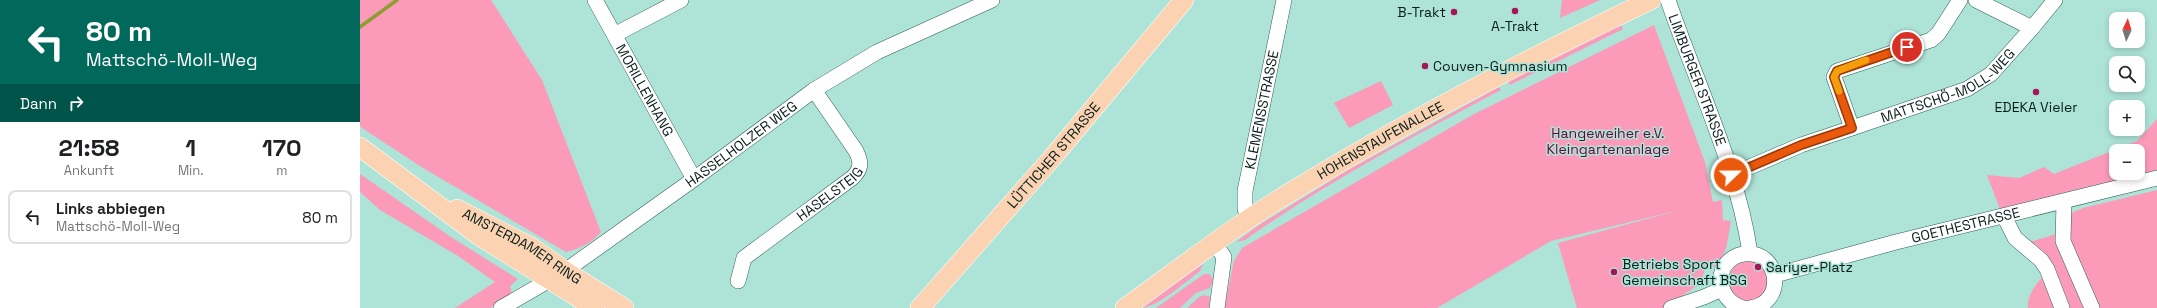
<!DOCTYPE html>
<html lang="de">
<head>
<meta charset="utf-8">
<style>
	body { margin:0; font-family:"Space Grotesk",sans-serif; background:#f2f2f2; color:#202124; height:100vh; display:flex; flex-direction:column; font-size:15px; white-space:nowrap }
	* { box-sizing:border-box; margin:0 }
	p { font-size:13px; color:#757577 }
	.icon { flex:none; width:22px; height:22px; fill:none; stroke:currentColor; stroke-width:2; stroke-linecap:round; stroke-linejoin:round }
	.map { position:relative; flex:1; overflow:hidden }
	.side { display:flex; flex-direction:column; background:#fff; width:360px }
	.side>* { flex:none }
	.banner { background:#00695c; color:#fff; overflow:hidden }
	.needle { width:26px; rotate:4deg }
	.fabs { position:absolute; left:1749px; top:12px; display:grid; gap:8px }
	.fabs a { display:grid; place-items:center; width:36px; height:36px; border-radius:8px; background:#fff; box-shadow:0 2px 6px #0003; font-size:20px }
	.pin { position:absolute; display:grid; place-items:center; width:34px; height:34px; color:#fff; margin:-17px; border:2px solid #fff; border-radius:50%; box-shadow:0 1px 4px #0007 }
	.me { position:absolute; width:44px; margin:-22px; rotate:68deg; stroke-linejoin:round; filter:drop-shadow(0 0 3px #0008) }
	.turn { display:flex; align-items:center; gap:14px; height:84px; padding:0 20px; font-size:18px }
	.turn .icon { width:52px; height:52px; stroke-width:2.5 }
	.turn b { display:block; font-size:28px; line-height:34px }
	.then { display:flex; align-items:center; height:38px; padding:0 20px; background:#0003; gap:8px; font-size:15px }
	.eta { display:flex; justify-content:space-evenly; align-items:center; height:68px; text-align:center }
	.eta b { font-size:24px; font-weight:800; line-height:28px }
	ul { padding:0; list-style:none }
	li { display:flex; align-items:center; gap:12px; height:54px; margin:0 8px 6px; padding:0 12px; border:2px solid #e0e0e0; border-radius:8px }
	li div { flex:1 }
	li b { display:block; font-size:15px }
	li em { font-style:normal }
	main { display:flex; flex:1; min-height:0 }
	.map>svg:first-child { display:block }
	.green { fill:#fc9aba; fill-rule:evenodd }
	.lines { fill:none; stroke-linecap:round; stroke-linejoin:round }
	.stream { stroke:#8a9e32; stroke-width:3.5 }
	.minor-casing { stroke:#2d5f56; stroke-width:16 }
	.major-casing { stroke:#fff; stroke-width:20 }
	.minor { stroke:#fff; stroke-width:15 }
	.major { stroke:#fbd3b3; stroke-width:19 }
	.route-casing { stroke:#983908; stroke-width:10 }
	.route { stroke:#ea580c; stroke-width:7 }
	.slow { stroke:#f59e0b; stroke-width:7 }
	.poi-dot { fill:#a41559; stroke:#aee3d7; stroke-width:1.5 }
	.labels { text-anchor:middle; stroke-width:3; stroke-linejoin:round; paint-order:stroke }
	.poi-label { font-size:14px; fill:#081e1a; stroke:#aee3d7; text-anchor:start }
	.street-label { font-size:14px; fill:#081e1a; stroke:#aee3d7 }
	.park-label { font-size:14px; fill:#680836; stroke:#aee3d7 }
</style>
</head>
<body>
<main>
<section class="side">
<div class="banner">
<div class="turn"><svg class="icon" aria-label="left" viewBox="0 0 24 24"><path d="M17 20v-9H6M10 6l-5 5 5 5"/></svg><div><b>80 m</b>Mattschö-Moll-Weg</div></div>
<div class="then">Dann<svg class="icon" aria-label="right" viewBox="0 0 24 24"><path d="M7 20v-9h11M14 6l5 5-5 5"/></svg></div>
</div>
<div class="eta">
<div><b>21:58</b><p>Ankunft</p></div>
<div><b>1</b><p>Min.</p></div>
<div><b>170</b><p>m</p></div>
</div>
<ul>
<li><svg class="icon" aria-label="left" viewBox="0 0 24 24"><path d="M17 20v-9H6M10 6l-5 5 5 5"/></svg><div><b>Links abbiegen</b><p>Mattschö-Moll-Weg</p></div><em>80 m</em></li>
</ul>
</section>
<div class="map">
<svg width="1797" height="308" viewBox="0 0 1797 308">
	<rect width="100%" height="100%" fill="#aee3d7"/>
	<!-- green -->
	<path class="green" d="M0,0H131L182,80L239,227L241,232C230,244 221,248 206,252L63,168L2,128L0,126Z
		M1202,0H1240L1200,18Z
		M1261,25L1263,29L1150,85L1148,82Z
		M1294,25L1345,162L1353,202L1362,200L1363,220L1371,221L1366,249L1356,268L1347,264L1340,284L1320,297L1307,301L1308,308H1217L1198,243L1320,210L1191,241L1077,308H864L874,261L882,248L1114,114Z
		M1021,81L1033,105L989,128L974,103Z
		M1139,87L1141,90C1054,136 965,183 885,240L876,242L899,225L988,170Z
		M1797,119V170L1640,209L1627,175L1659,178L1684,167L1694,174L1777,141ZM1756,151H1778V173H1756Z
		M0,174L91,237L158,279L150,286L152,294L130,308H95L135,282L98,256L20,210L0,192Z
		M1797,190V308H1736L1708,242L1709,214L1723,208Z
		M1700,233L1728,308H1704L1663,244Z
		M1369 281a20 20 0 1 1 40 0a20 20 0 1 1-40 0Z
		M843,264L840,271C827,281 796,308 781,308Z
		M844,274H849L853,279L850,288L836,293L820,308H796Z
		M1685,276L1698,308H1668C1666,299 1676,281 1685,276Z
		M844,295L850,297L849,308H827L839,297Z"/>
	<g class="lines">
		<!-- stream -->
		<path class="stream" d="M0,27L37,0"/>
		<defs>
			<g id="minor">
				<path id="s1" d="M235,0L334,179"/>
				<path id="s2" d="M1308,0C1336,83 1377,165 1390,253"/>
				<path d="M1616,0L1672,28L1695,0"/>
				<path d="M256,34L321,0"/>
				<path id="s3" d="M1492,128L1607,89L1631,74L1672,28"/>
				<path d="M1371,175L1441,145L1492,128L1474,77L1477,71L1571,40L1578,34L1600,0"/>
				<path d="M1704,202L1703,241L1732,308"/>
				<path d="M1644,216L1655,238L1681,260L1687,269L1702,308"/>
				<path id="s4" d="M890,220L885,209V191L924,0"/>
				<path d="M855,244L864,257L857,308"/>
				<path id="s5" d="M1415,275L1536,242L1797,178"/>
				<path id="s6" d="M378,281L384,258L492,178C501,170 502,163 496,151L454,90"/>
				<path id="s7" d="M141,308L205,271L334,179L454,90L517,52L632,0"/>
				<path d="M1311,308L1344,297L1362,289"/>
				<path d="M1383,308C1366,303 1355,285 1364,267C1368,260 1376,255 1384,254C1420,249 1427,304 1390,308"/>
			</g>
			<g id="major">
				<path d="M0,147L118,235L235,308"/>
				<path id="s8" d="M97,209L173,248L205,271L264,308"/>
				<path id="s9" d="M560,308L692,158L824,0"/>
				<path id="s10" d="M765,308C818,270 870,229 926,195C1043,123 1167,59 1291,0"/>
			</g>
		</defs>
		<!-- minor casing -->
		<use href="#minor" class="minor-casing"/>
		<!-- major casing -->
		<use href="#major" class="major-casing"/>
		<!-- minor -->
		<use href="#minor" class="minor"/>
		<!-- major -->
		<use href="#major" class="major"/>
	</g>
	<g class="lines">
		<defs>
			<path id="route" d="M1371,175L1441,145L1492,128L1474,77L1477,71L1547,47"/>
		</defs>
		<!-- route casing -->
		<use href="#route" class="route-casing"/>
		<!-- route -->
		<use href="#route" class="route"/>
		<!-- slow -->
		<path class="slow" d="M1479,91L1474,77L1477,71L1506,60"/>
	</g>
	<!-- markers -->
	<g class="poi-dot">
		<circle cx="1155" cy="11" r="4"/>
		<circle cx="1094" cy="12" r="4"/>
		<circle cx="1065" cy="66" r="4"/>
		<circle cx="1676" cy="92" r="4"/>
		<circle cx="1398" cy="267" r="4"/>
		<circle cx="1254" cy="272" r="4"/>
	</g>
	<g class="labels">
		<!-- poi labels -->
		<g class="poi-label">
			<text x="1086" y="17" text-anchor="end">B-Trakt</text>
			<text x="1155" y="31" text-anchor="middle">A-Trakt</text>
			<text x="1073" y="71">Couven-Gymnasium</text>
			<text x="1676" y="112" text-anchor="middle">EDEKA Vieler</text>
			<text x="1262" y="269">Betriebs Sport<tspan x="1262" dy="16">Gemeinschaft BSG</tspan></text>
			<text x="1406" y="272">Sariyer-Platz</text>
		</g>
		<!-- street labels -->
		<g class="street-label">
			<text dy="5" stroke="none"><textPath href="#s2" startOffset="85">LIMBURGER STRASSE</textPath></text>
			<text dy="5" stroke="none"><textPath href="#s3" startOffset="106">MATTSCHÖ-MOLL-WEG</textPath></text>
			<text dy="5" stroke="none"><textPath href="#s1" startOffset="103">MORILLENHANG</textPath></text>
			<text dy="5" stroke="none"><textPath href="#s4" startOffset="113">KLEMENSSTRASSE</textPath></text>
			<text dy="5" stroke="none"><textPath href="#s10" startOffset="306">HOHENSTAUFENALLEE</textPath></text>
			<text dy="5" stroke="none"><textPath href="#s7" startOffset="291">HASSELHOLZER WEG</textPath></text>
			<text dy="5" stroke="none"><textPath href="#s9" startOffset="203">LÜTTICHER STRASSE</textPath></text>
			<text dy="5" stroke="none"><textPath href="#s6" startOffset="131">HASELSTEIG</textPath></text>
			<text dy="5" stroke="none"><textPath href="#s5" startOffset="197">GOETHESTRASSE</textPath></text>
			<text dy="5" stroke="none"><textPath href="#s8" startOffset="75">AMSTERDAMER RING</textPath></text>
		</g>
		<!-- park labels -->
		<g class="park-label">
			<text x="1248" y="138">Hangeweiher e.V.<tspan x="1248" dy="16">Kleingartenanlage</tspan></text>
		</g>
	</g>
</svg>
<div class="fabs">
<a><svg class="needle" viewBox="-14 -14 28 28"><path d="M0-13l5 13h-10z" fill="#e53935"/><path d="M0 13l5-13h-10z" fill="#757577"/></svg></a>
<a><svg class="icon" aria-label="search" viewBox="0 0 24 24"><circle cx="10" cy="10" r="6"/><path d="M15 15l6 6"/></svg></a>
<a>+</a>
<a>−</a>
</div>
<div class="pin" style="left:1547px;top:47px;background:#d93025"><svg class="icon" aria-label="arrive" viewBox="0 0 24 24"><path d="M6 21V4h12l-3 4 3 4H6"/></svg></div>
<svg class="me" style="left:1371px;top:175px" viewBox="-20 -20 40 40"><circle r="17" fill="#ea580c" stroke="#fff" stroke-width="3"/><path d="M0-11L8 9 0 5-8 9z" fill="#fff"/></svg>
</div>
</main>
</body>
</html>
